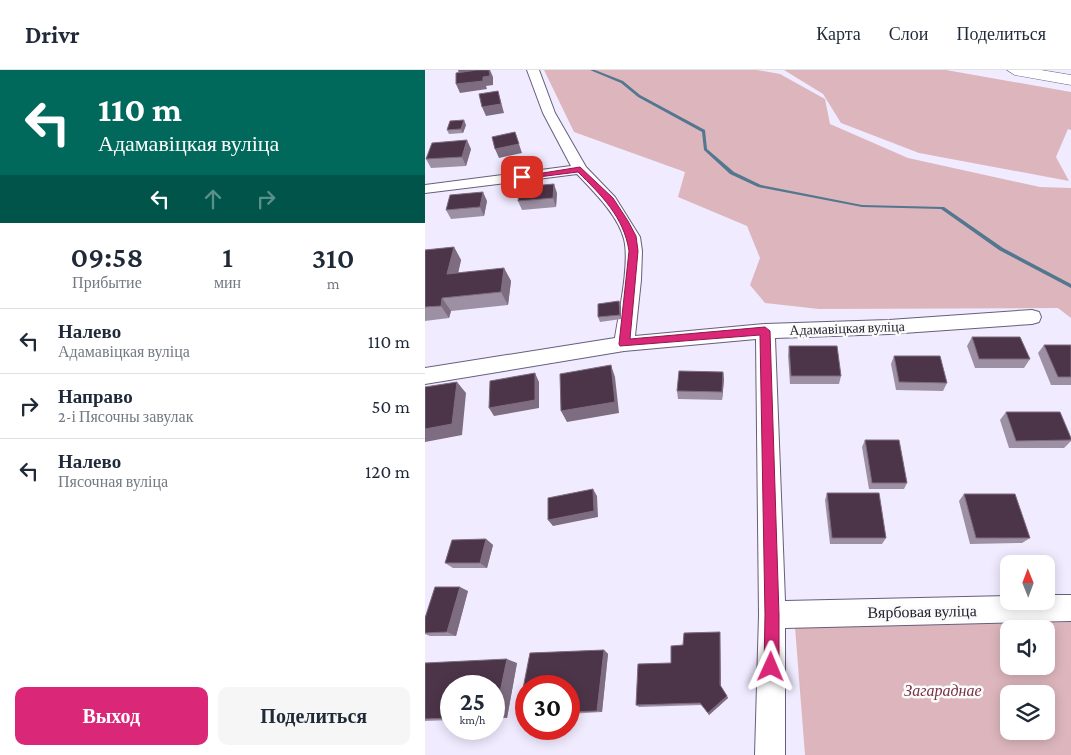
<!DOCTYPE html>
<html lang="ru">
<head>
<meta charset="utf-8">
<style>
	body { margin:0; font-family:"Crimson Pro",serif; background:#f6f6f7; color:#1f2937; height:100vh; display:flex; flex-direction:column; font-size:19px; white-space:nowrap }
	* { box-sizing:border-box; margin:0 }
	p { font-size:16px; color:#747a83 }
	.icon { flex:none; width:28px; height:28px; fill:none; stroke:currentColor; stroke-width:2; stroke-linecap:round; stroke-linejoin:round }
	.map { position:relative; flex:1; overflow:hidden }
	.panel { display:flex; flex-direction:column; background:#fff; width:425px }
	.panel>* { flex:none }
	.guide { background:#00695c; color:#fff; overflow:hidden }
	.needle { width:32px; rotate:359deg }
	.fabs { position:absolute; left:575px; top:485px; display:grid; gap:10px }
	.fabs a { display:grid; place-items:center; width:55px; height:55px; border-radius:10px; background:#fff; box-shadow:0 2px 12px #0003; font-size:25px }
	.speed { position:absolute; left:15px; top:605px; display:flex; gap:10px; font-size:25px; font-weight:700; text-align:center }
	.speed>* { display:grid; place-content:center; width:65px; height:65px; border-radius:50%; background:#fff; box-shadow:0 2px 12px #0003; line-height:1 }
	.speed small { font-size:12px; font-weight:400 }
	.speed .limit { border:8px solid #d22; background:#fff; color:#111 }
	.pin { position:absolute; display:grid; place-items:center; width:42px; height:42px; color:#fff; margin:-21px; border-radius:10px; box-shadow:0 2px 8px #0006 }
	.me { position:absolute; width:55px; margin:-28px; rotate:1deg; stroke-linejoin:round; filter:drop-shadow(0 0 4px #0008) }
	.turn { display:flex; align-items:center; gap:18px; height:105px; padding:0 15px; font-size:22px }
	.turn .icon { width:65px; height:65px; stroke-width:2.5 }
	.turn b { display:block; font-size:35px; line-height:42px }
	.lanes { display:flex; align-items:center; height:48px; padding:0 15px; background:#0003; justify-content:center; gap:25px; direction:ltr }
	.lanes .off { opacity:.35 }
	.eta { display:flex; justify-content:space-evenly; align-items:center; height:85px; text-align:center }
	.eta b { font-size:30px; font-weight:600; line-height:35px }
	.cta { display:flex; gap:10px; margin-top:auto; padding:10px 15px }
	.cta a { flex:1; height:58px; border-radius:10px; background:#db2777; color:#fff; font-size:20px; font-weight:600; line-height:58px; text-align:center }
	.cta a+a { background:#f6f6f7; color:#1f2937 }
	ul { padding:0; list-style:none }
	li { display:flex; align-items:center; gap:15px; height:65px; padding:0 15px; border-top:1px solid #e0e1e3 }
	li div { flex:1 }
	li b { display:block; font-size:19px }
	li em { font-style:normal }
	header { display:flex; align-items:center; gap:30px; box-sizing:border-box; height:70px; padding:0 25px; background:#fff; border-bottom:1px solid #e0e1e3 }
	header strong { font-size:24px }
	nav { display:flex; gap:28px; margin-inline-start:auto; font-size:18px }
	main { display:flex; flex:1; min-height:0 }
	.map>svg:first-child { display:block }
	.green { fill:#ddb6bd; fill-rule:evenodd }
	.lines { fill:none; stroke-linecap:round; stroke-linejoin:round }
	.stream { fill:#52778f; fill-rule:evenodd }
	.street-casing { stroke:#675e7b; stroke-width:2 }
	.secondary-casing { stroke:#675e7b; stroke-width:1 }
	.street { fill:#fff; fill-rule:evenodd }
	.secondary { fill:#fff; fill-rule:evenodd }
	.wall { fill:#9e90a4 }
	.shaded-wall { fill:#7e6c80 }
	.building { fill:#4d3549; stroke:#7e6c80 }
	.route { fill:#db2777; stroke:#8e194d }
	.labels { text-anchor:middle; stroke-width:5; stroke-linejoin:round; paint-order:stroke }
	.street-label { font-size:14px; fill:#26222f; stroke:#fbfbfb }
	.near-street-label { font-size:16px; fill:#26222f; stroke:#fbfbfb }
	.near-park-label { font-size:16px; font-style:italic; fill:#783144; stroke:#fbfbfb }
</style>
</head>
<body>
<header>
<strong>Drivr</strong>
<nav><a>Карта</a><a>Слои</a><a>Поделиться</a></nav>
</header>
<main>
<section class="panel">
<div class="guide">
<div class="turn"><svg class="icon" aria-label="left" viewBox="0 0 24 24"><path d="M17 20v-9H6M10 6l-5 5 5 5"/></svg><div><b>110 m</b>Адамавіцкая вуліца</div></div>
<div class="lanes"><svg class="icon" aria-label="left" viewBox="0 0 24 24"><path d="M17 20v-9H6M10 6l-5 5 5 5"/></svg><svg class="icon off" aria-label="ahead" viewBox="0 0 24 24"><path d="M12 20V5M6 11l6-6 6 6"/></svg><svg class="icon off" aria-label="right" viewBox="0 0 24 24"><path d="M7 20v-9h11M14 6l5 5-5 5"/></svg></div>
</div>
<div class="eta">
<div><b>09:58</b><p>Прибытие</p></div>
<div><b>1</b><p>мин</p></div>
<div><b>310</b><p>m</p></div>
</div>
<ul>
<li><svg class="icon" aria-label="left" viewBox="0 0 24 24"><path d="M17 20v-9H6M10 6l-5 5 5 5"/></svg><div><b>Налево</b><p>Адамавіцкая вуліца</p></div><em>110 m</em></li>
<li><svg class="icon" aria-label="right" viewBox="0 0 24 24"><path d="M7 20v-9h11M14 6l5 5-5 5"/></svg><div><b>Направо</b><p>2-і Пясочны завулак</p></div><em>50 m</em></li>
<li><svg class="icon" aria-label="left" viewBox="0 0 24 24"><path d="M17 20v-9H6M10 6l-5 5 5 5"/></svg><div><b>Налево</b><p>Пясочная вуліца</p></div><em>120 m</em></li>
</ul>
<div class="cta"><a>Выход</a><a>Поделиться</a></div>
</section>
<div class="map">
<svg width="646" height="685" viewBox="0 0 646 685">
	<rect width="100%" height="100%" fill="#f0ebff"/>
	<!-- green -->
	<path class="green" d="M119,0H332L355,4L400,29L405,54L483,88L615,117L646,118V248L633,238L394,239L340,233L325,215L335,188L322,156L253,127L260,102L149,62Z
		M359,0H521L646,22V60L643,59L631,87L644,111L494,83L416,53L398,24Z
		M646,552V685H380L370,557ZM584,559H621V596H584ZM584,624H621V661H584Z"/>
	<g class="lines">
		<!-- stream -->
		<path class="stream" d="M165,0H170L198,11L215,25L280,60L282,79L309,102L336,115L437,135L519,137L578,178L646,214V218L574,180L516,139L437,137L333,117L305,104L279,80L277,62L213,27L196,13Z"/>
		<defs>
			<path id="street" d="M102,0H114L130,43L161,97L190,127L215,167L217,181L216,210L210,266L340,254L464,250L607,240L614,242L616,247L614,252L607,254L464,264L350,268L360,531L584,526V531H621V525H646V551L360,558V685H330L334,545L331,269L199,281L0,314V298L190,268C194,242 205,193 199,169C193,145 168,121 152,104L0,123V115L146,96L118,43Z"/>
			<path id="secondary" d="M582,0H616L646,5V15L590,5Z"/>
		</defs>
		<!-- street casing -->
		<use href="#street" class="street-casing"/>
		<!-- secondary casing -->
		<use href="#secondary" class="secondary-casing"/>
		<!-- street -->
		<use href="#street" class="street"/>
		<!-- secondary -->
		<use href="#secondary" class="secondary"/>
	</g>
	<!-- wall -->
	<path class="wall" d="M41,55L38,63L24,64L22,60Z
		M46,79L41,96L6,98L1,89Z
		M132,123L131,137L97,140L93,131Z
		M62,131L59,146L26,149L21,140Z
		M29,177L36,190L33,203L79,198L86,211L83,235L26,241L24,248L0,251V180Z
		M196,236V249L175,252L173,247Z
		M547,267L605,289L599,298H550L542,276Z
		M619,275H646V315H626L613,283Z
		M364,276L416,306L414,314H365L363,285Z
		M469,286L522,313L518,321L471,320L466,294Z
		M298,302L299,310L297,330L253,329L252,321Z
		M581,342L646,370V371L639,378H584L575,350Z
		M440,370L482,413L479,419H444L437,377Z
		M402,423L461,468L457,474H405L400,430Z
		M539,424L605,468L597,473L545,474L534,431Z
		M61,469L68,475L62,498H28L20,493Z
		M43,521L31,566H5L0,564V548Z
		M295,562V566L296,616L303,628L284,645L277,635L214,637L211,635L246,593L258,575Z
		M179,580L183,584L177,642L144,644V616H101V645L93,644L105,583Z
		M0,593H92L82,648H69V616H26V650L0,651Z"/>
	<!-- shaded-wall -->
	<path class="shaded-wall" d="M33,0H65L68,7V15L61,16L62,19L35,23L31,14L34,4Z
		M73,21L79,43L61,46L57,37Z
		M39,50L41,55L38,63L36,59Z
		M90,62L97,83L74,88L70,79Z
		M42,70L46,79L41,96L37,87Z
		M129,114L132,123L131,137L128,128Z
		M58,122L62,131L59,146L55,137Z
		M29,177L36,190L30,217L22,204Z
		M79,198L86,211L83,235L76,222Z
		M17,228L26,241L24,248L16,236Z
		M194,231L196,236V249L195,245Z
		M186,295L190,307L194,343L142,352L136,341Z
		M298,302L299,310L297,330V322Z
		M110,303L114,312V338L69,346L64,338Z
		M32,312L41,323L37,365L0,372V359Z
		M168,419L172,426L173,447L128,456L123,450Z
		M61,469L68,475L62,498L55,493Z
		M35,517L43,521L31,566L22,562Z
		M295,562V566L296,617L295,615Z
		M179,580L183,584L177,642L172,641Z
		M82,589L92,593L82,648L70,646Z
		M302,626L303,628L284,645L283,643Z"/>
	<!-- building -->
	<path class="building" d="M52,0H64L65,6L58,7V11L31,14V3Z
		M73,21L76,34L57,37L54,24Z
		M39,50L36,59L22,60L25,51Z
		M90,62L94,74L70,79L67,67Z
		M42,70L37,87L1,89L7,73Z
		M129,114L128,128L93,131L95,117Z
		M58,122L55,137L21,140L25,125Z
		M29,177L22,204L79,198L76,222L17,228L16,236L0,237V180Z
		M194,231L195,245L173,247V234Z
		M547,267H595L605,289H554Z
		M619,275H646V307H633Z
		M364,276H412L416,306H366Z
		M469,286H515L522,313L474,312Z
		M186,295L190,332L136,341L135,304Z
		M254,301L298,302L297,322L252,321Z
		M110,303V330L64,338L65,311Z
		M32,312L27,354L0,359V317Z
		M581,342H635L646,368V370L591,371Z
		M440,370H474L482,413H447Z
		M168,419L169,441L123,450V428Z
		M402,423H454L461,468H407Z
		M539,424H590L605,468H551Z
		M61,469L55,493H20L27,470Z
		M10,517H35L22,562L0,563V548Z
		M295,562V615L302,626L283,643L275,633L211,635L213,594L246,593V576L258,575L259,563Z
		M179,580L172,641L144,642V616H101V643L93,644L105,583Z
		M82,589L70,646H69V616H26V648L0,649V593Z"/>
	<!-- route -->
	<path class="route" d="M155,97L188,128L203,151L211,166L213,181L205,269L340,257L345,261L354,545V597L351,603L346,605L341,603L339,597L340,545L335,265L195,276L194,274L204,181C199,147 176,125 153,102L97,109L93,107Z"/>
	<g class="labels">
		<!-- street labels -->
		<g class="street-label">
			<text transform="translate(422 258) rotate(-2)" y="5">Адамавіцкая вуліца</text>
		</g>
		<!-- near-street labels -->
		<g class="near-street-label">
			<text transform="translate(497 541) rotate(-1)" y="6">Вярбовая вуліца</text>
		</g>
		<!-- near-park labels -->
		<g class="near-park-label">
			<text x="518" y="626">Загараднае</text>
		</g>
	</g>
</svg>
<div class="fabs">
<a><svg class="needle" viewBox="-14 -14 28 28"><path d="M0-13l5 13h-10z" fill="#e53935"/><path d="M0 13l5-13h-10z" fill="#747a83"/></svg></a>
<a><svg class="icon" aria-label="sound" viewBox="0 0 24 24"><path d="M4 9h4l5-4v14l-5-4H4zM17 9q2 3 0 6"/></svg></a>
<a><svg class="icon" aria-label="layers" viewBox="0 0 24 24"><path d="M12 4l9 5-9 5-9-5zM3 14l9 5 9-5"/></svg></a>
</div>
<div class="speed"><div>25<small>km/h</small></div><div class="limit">30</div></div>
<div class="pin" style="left:97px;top:107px;background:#d93025"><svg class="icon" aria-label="arrive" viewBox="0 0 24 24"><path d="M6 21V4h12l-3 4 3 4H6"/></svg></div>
<svg class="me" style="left:346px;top:597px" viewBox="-20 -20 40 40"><path d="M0-17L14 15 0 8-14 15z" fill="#db2777" stroke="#fff" stroke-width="4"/></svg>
</div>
</main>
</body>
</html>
